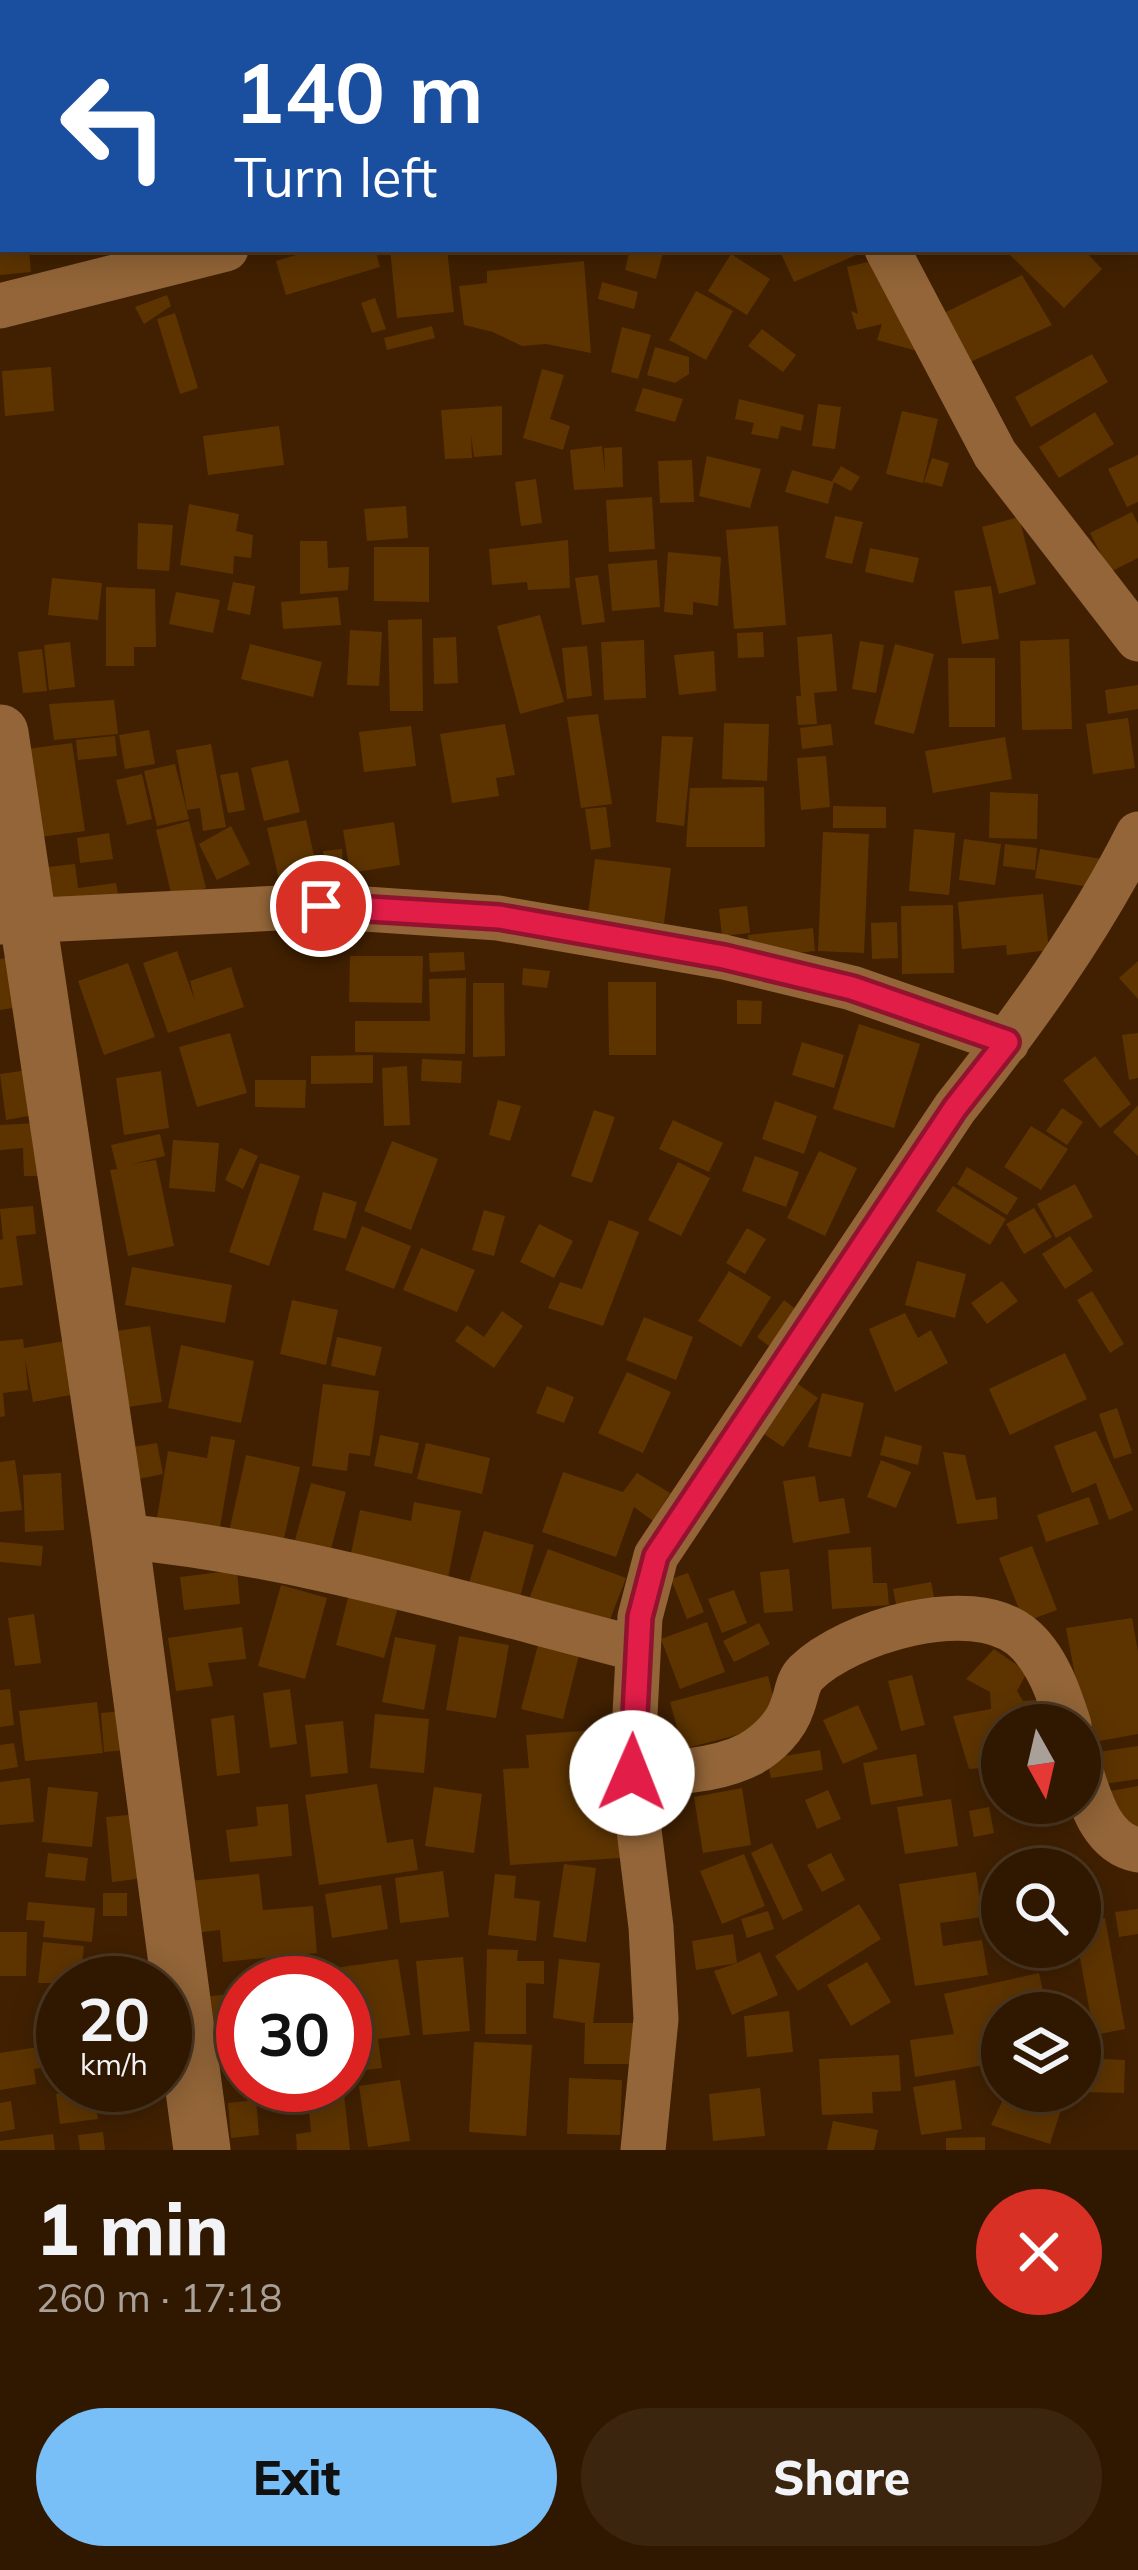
<!DOCTYPE html>
<html lang="en">
<head>
<meta charset="utf-8">
<style>
	body { margin:0; font-family:Mulish,sans-serif; background:#3c250f; color:#f1f3f6; height:100vh; display:flex; flex-direction:column; font-size:45px; white-space:nowrap }
	* { box-sizing:border-box; margin:0 }
	p { font-size:39px; color:#a8a099 }
	.icon { flex:none; width:66px; height:66px; fill:none; stroke:currentColor; stroke-width:2; stroke-linecap:round; stroke-linejoin:round }
	.map { position:relative; height:2150px; overflow:hidden }
	.sheet { display:flex; flex-direction:column; background:#301800; flex:1 }
	.sheet>* { flex:none }
	.guide { position:absolute; left:0px; top:0px; width:1140px; height:252px; box-shadow:0 6px 30px #0003,0 0 0 3px #4b3722; background:#1a4fa0; color:#fff; overflow:hidden }
	.needle { width:78px; rotate:172deg }
	.fabs { position:absolute; left:981px; top:1704px; display:grid; gap:24px }
	.fabs a { display:grid; place-items:center; width:120px; height:120px; border-radius:50%; background:#301800; box-shadow:0 6px 30px #0003,0 0 0 3px #4b3722; font-size:60px }
	.speed { position:absolute; left:36px; top:1956px; display:flex; gap:24px; font-size:60px; font-weight:700; text-align:center }
	.speed>* { display:grid; place-content:center; width:156px; height:156px; border-radius:50%; background:#301800; box-shadow:0 6px 30px #0003,0 0 0 3px #4b3722; line-height:1 }
	.speed small { font-size:30px; font-weight:400 }
	.speed .limit { border:18px solid #d22; background:#fff; color:#111 }
	.pin { position:absolute; display:grid; place-items:center; width:102px; height:102px; color:#fff; margin:-51px; border:6px solid #fff; border-radius:50%; box-shadow:0 3px 12px #0007 }
	.me { position:absolute; width:132px; margin:-66px; rotate:1deg; stroke-linejoin:round; filter:drop-shadow(0 0 9px #0008) }
	.turn { display:flex; align-items:center; gap:42px; height:252px; padding:0 36px; font-size:54px }
	.turn .icon { width:156px; height:156px; stroke-width:2.5 }
	.turn b { display:block; font-size:84px; line-height:102px }
	.round { display:grid; place-items:center; flex:none; width:126px; height:126px; border-radius:63px; background:#3c250f }
	.headline { display:flex; align-items:center; justify-content:space-between; height:204px; padding:0 36px }
	h1 { font-size:72px; font-weight:800; line-height:90px }
	.primary-button { display:flex; gap:24px; margin-top:auto; padding:24px 36px }
	.primary-button a { flex:1; height:138px; border-radius:72px; background:#78bff8; color:#111; font-size:48px; font-weight:800; line-height:138px; text-align:center }
	.primary-button a+a { background:#3c250f; color:#f1f3f6 }
	.map>svg:first-child { display:block }
	.building { fill:#5d3400 }
	.lines { fill:none; stroke-linecap:round; stroke-linejoin:round }
	.minor { stroke:#936538; stroke-width:45 }
	.tertiary { stroke:#936538; stroke-width:57 }
	.route-casing { stroke:#92132f; stroke-width:30 }
	.route { stroke:#e11d48; stroke-width:21 }
</style>
</head>
<body>
<div class="map">
<svg width="1138" height="2150" viewBox="0 0 1138 2150">
	<rect width="100%" height="100%" fill="#402000"/>
	<!-- building -->
	<path class="building" d="M0,249H29L31,272L0,275Z
		M317,249H375L380,267L286,295L276,261Z
		M390,249H447L454,312L397,318Z
		M630,249H664L656,279L625,270Z
		M779,249H870L794,282Z
		M1011,249H1083L1102,269L1064,308L1008,253Z
		M731,254L770,279L747,315L708,291Z
		M885,258L921,352L877,340L882,324L857,330L851,311L858,314L847,267Z
		M584,261L591,353L546,344L522,346L493,332L464,325L459,286L487,283V271Z
		M1022,275L1052,325L968,363L944,313Z
		M602,282L638,292L634,309L598,299Z
		M696,291L733,311L706,360L669,340Z
		M167,295L171,306L144,324L135,307Z
		M375,298L386,329L372,333L361,303Z
		M175,313L198,388L180,394L157,319Z
		M432,326L435,338L387,350L384,338Z
		M622,327L651,335L638,379L611,372Z
		M762,329L796,355L783,372L748,346Z
		M655,347L689,357V374L675,383L647,375Z
		M1092,354L1108,382L1031,427L1015,397Z
		M51,367L54,411L5,416L2,371Z
		M542,369L564,375L550,419L570,426L563,450L523,438Z
		M643,388L683,399L675,422L635,411Z
		M739,399L804,415L801,431L781,426L778,439L751,434L754,423L735,419Z
		M818,404L841,407L835,449L812,446Z
		M502,406V455L474,457L471,435L472,458L445,459L441,410Z
		M902,411L938,419L923,483L886,474Z
		M1095,412L1114,444L1059,478L1039,447Z
		M279,426L284,465L208,475L203,436Z
		M602,446L605,474L604,448L622,447L623,487L574,490L570,450Z
		M1138,455V502L1127,507L1108,469Z
		M707,456L761,469L750,508L699,496Z
		M932,458L949,463L942,487L924,482Z
		M692,460L694,502L660,503L658,461Z
		M841,466L860,477L851,491L832,481Z
		M792,470L834,482L828,504L785,492Z
		M536,479L542,523L521,526L515,482Z
		M652,497L655,549L609,552L606,500Z
		M189,504L239,514L236,531L253,535L251,558L234,556L233,574L180,565Z
		M406,506L408,538L367,541L364,509Z
		M1132,512L1138,524V558L1110,572L1090,533Z
		M835,516L863,522L852,564L825,558Z
		M1019,517L1036,584L999,594L982,527Z
		M138,523L173,525L169,571L137,569Z
		M778,526L786,625L734,629L726,530Z
		M568,540L570,588L528,590L527,582L492,585L489,549Z
		M300,541H327L328,568L349,567L348,590L300,594Z
		M374,547H429V602L374,601Z
		M870,548L919,558L913,583L865,572Z
		M668,552L721,557L718,606L693,602V615L664,612Z
		M657,560L660,607L612,611L608,564Z
		M598,575L605,622L582,625L575,578Z
		M52,578L102,583L98,620L48,615Z
		M233,582L255,586L250,615L227,610Z
		M991,586L999,639L962,644L954,591Z
		M106,587L155,589L156,647H134V666H106Z
		M176,592L220,600L213,633L169,624Z
		M338,597L341,625L283,629L281,602Z
		M540,615L564,702L520,714L497,626Z
		M422,619L423,711H390L388,620Z
		M350,630L382,632L379,686L347,685Z
		M763,632L764,657L738,658L737,633Z
		M832,634L837,691L814,693L817,724L798,725L796,696H801L797,637Z
		M456,637L458,683L434,684L433,638Z
		M1069,639L1072,729L1022,730L1020,641Z
		M644,640L646,698L604,700L601,642Z
		M860,641L884,645L876,693L852,689Z
		M70,642L75,687L49,690L44,645Z
		M250,644L322,662L313,697L241,679Z
		M895,644L934,654L914,734L874,724Z
		M587,646L592,696L567,699L562,648Z
		M42,649L47,691L23,693L18,652Z
		M714,651L716,691L679,695L674,655Z
		M948,658H995V727H949Z
		M1138,685V709L1108,714L1105,690Z
		M114,700L118,734L54,740L49,704Z
		M598,714L612,804L581,808L567,717Z
		M1128,718L1135,768L1093,774L1086,724Z
		M724,723L769,724L767,781L722,779Z
		M505,724L515,775L496,778L499,796L452,803L440,734Z
		M831,724L833,745L802,749L800,728Z
		M411,726L416,766L364,772L359,732Z
		M149,730L155,764L125,769L119,735Z
		M115,736L117,756L78,760L76,740Z
		M662,736L693,737L684,826L656,822Z
		M1005,737L1012,779L933,793L925,751Z
		M72,743L85,831L40,837L27,749Z
		M211,744L226,827L203,831L200,808L187,810L176,750Z
		M826,756L830,807L801,810L797,758Z
		M288,760L300,812L264,821L251,768Z
		M175,764L189,819L157,826L144,771Z
		M238,772L245,810L228,813L220,775Z
		M142,774L152,819L127,825L116,780Z
		M764,787L765,847H686L690,788Z
		M990,792L1038,794L1037,839L989,838Z
		M833,806L886,807V828H833Z
		M606,807L611,847L591,850L585,809Z
		M306,820L321,887L283,896L267,828Z
		M189,821L206,888L172,897L156,830Z
		M394,822L400,865L350,873L343,830Z
		M231,826L250,864L217,880L199,844Z
		M914,829L955,833L949,895L909,891Z
		M823,832L869,834L864,953L818,951Z
		M109,833L113,859L80,863L77,838Z
		M964,839L1001,844L995,885L959,880Z
		M1005,844L1037,848L1035,870L1003,866Z
		M342,849L343,869L325,871L323,851Z
		M1040,849L1108,860L1102,889L1035,878Z
		M595,859L671,868L664,923L588,914Z
		M75,864L78,888L116,883L120,906L51,907L48,867Z
		M1043,894L1049,950L1007,955L1006,945L962,949L958,902Z
		M953,905L954,973L902,974L901,906Z
		M747,906L750,933L722,936L719,909Z
		M897,922L898,958L872,959L871,923Z
		M813,928L815,951L750,958L748,935Z
		M177,951L195,1001L190,981L231,967L244,1007L168,1033L143,963Z
		M464,952L465,970L430,972L429,953Z
		M17,956L25,1006L0,1010V959Z
		M350,956H423L422,1003L349,1002Z
		M1138,961V999L1119,978Z
		M128,963L155,1037L104,1055L78,981Z
		M523,968L550,971L547,988L522,985Z
		M466,978L465,1054L355,1052V1021H430L429,979Z
		M608,982H656V1055H609Z
		M473,983H504L505,1056L473,1057Z
		M737,1000L762,1001L761,1024H737Z
		M859,1024L920,1044L894,1128L833,1109Z
		M230,1033L247,1093L197,1107L179,1047Z
		M1138,1033V1078L1129,1080L1122,1035Z
		M802,1042L844,1055L834,1088L792,1075Z
		M373,1055V1083L311,1084V1056Z
		M1095,1056L1131,1104L1100,1128L1063,1080Z
		M422,1059L462,1061L461,1083L421,1081Z
		M407,1066L410,1125L384,1126L382,1068Z
		M28,1070L34,1115L6,1120L0,1074Z
		M161,1071L169,1128L124,1135L116,1078Z
		M255,1080H306L305,1108L255,1107Z
		M498,1100L521,1106L510,1141L489,1135Z
		M775,1101L817,1116L804,1154L762,1139Z
		M1138,1105V1156L1113,1132Z
		M1062,1108L1083,1122L1067,1145L1046,1131Z
		M594,1110L615,1117L592,1183L571,1176Z
		M673,1120L723,1143L709,1172L659,1149Z
		M39,1123L42,1176H24L23,1148L0,1150V1125Z
		M1031,1126L1068,1149L1041,1190L1004,1167Z
		M160,1134L165,1156L132,1164L156,1160L174,1246L128,1256L110,1170L117,1169L111,1145Z
		M173,1140L219,1143L215,1192L169,1188Z
		M392,1141L438,1159L411,1230L364,1211Z
		M240,1148L258,1156L243,1189L225,1180Z
		M819,1151L857,1168L825,1236L787,1218Z
		M755,1156L799,1172L786,1207L742,1191Z
		M678,1162L710,1178L681,1236L648,1220Z
		M260,1163L300,1176L269,1266L229,1252Z
		M967,1167L1018,1198L1007,1215L957,1184Z
		M1075,1184L1093,1217L1056,1238L1037,1204Z
		M953,1186L1006,1219L990,1245L936,1211Z
		M323,1192L357,1202L346,1239L313,1230Z
		M33,1206L36,1234L16,1236L23,1285L0,1288V1240L3,1239L0,1209Z
		M1034,1208L1052,1237L1024,1254L1006,1224Z
		M484,1210L505,1216L494,1256L472,1250Z
		M609,1220L639,1232L603,1326L548,1308L560,1282L582,1289Z
		M539,1224L573,1241L554,1278L520,1262Z
		M362,1226L411,1246L394,1289L345,1270Z
		M747,1228L766,1239L745,1274L726,1263Z
		M1070,1236L1093,1271L1065,1289L1042,1254Z
		M421,1248L475,1270L457,1312L403,1290Z
		M917,1261L966,1274L955,1318L905,1305Z
		M132,1267L232,1285L225,1323L125,1305Z
		M729,1271L771,1297L741,1347L698,1321Z
		M1002,1281L1018,1301L987,1324L971,1303Z
		M1092,1291L1124,1344L1110,1353L1077,1300Z
		M292,1300L338,1310L326,1365L280,1354Z
		M784,1300L806,1317L778,1353L757,1337Z
		M502,1311L523,1326L494,1368L455,1341L467,1325L484,1337Z
		M905,1313L918,1338L931,1330L948,1363L895,1392L869,1329Z
		M644,1317L693,1337L676,1380L626,1360Z
		M150,1326L162,1402L128,1407L116,1331Z
		M337,1337L382,1347L375,1376L331,1366Z
		M23,1339L24,1348L65,1341L76,1394L33,1402L25,1358L28,1390L3,1393L5,1416L0,1417V1341Z
		M181,1345L254,1361L241,1423L168,1408Z
		M1065,1353L1087,1399L1010,1435L989,1389Z
		M627,1372L671,1392L643,1453L598,1433Z
		M323,1384L379,1391L370,1456L349,1453L347,1471L312,1466Z
		M798,1384L818,1398L783,1447L764,1434Z
		M547,1386L574,1397L564,1423L536,1413Z
		M822,1393L864,1403L851,1457L808,1447Z
		M1117,1408L1132,1453L1114,1459L1099,1414Z
		M1096,1431L1133,1510L1109,1520L1096,1483L1072,1493L1054,1446Z
		M380,1435L419,1443L412,1474L374,1466Z
		M211,1436L235,1440L219,1533L156,1524L168,1451L207,1458Z
		M885,1436L922,1446L918,1465L880,1455Z
		M157,1443L163,1474L134,1480L127,1448Z
		M426,1443L490,1458L482,1494L417,1479Z
		M943,1452L965,1455L976,1500L996,1497L998,1519L957,1524Z
		M246,1455L300,1467L281,1552L227,1541Z
		M15,1460L22,1510L0,1512V1462Z
		M881,1460L911,1472L896,1508L867,1497Z
		M563,1472L623,1492L637,1473L670,1493L653,1521L634,1507L616,1557L542,1532Z
		M61,1473L64,1530L25,1532L23,1475Z
		M815,1476L819,1502L844,1498L850,1533L793,1543L783,1481Z
		M311,1483L346,1492L331,1549L295,1540Z
		M1089,1497L1099,1524L1046,1542L1037,1515Z
		M414,1502L461,1511L446,1589L349,1563L360,1510L411,1521Z
		M484,1531L534,1545L518,1604L467,1590Z
		M0,1542L43,1546L41,1566L0,1562Z
		M1032,1546L1057,1610L1024,1622L999,1558Z
		M871,1547L873,1583H887L889,1605L832,1609L828,1550Z
		M548,1549L626,1578L606,1630L528,1602Z
		M789,1569L793,1611L764,1613L760,1572Z
		M237,1570L240,1604L184,1610L180,1577Z
		M688,1573L704,1612L687,1619L671,1579Z
		M931,1582L937,1611L899,1619L893,1589Z
		M281,1585L327,1598L305,1679L258,1666Z
		M350,1590L399,1603L384,1658L336,1645Z
		M734,1590L747,1623L722,1633L708,1599Z
		M34,1614L41,1663L15,1666L8,1618Z
		M1132,1618L1138,1652V1734L1088,1743L1066,1628Z
		M707,1622L725,1672L680,1689L661,1639Z
		M759,1623L770,1644L734,1662L723,1641Z
		M242,1627L246,1659L208,1663L213,1686L176,1691L168,1638Z
		M459,1636L509,1645L496,1718L446,1710Z
		M395,1637L436,1645L424,1710L382,1702Z
		M538,1645L579,1655L563,1719L521,1709Z
		M994,1649L1027,1672L1017,1691L1023,1701L1047,1699L1052,1725H1002V1736L993,1738L996,1767L969,1769L953,1716L991,1709L990,1692L966,1679Z
		M912,1675L925,1725L901,1731L888,1681Z
		M768,1676L780,1724L683,1749L670,1702Z
		M10,1689L14,1725L0,1727V1690Z
		M290,1689L297,1744L270,1748L263,1693Z
		M97,1702L103,1753L25,1761L19,1711Z
		M858,1705L878,1749L843,1764L823,1720Z
		M133,1710L136,1749L104,1752L101,1713Z
		M375,1714L429,1719L424,1773L370,1768Z
		M234,1715L240,1773L217,1776L211,1719Z
		M343,1721L348,1773L311,1777L305,1725Z
		M611,1729L620,1858L510,1865L503,1769L529,1768L526,1735Z
		M14,1743L18,1767L0,1770V1745Z
		M1138,1746V1779L1104,1784L1099,1752Z
		M820,1750L823,1770L771,1778L767,1759Z
		M916,1754L923,1796L871,1805L863,1763Z
		M30,1778L34,1822L0,1825V1782Z
		M377,1784L387,1843L413,1839L418,1870L319,1885L305,1795Z
		M1138,1786V1840L1105,1792Z
		M48,1787L98,1792L92,1847L42,1842Z
		M434,1787L482,1794L474,1853L425,1846Z
		M742,1788L751,1845L703,1853L694,1797Z
		M828,1790L841,1819L817,1829L805,1800Z
		M951,1799L958,1846L905,1854L897,1807Z
		M288,1804L292,1856L230,1862L226,1830L258,1826L256,1807Z
		M989,1807L994,1833L974,1837L969,1811Z
		M138,1814L144,1878L112,1882L106,1817Z
		M772,1843L803,1910L783,1920L751,1853Z
		M48,1853L88,1858L85,1881L45,1877Z
		M831,1853L845,1880L822,1892L807,1865Z
		M744,1854L765,1906L722,1924L700,1871Z
		M564,1864L596,1868L586,1942L553,1937Z
		M443,1871L449,1917L400,1923L395,1878Z
		M976,1872L982,1917L940,1923L943,1946L982,1940L988,1975L915,1986L899,1884Z
		M259,1874L263,1910L313,1906L317,1953L223,1962L220,1930L194,1933L189,1881Z
		M495,1874L516,1876L514,1898L540,1901L536,1941L488,1935Z
		M381,1885L388,1929L332,1938L325,1894Z
		M103,1893H127V1916H103Z
		M28,1902L95,1908L92,1942L43,1937L45,1921L26,1920Z
		M859,1904L881,1939L798,1991L775,1956Z
		M1138,1909V1934L1119,1937L1115,1912Z
		M768,1911L774,1929L747,1938L741,1919Z
		M1105,1918L1125,2029L1094,2035L1078,1947L1080,1923Z
		M0,1932H27L26,1976H0Z
		M733,1934L737,1963L760,1952L778,1995L732,2015L714,1971L737,1963L696,1970L692,1941Z
		M43,1942L84,1946L80,1983H38Z
		M487,1949L518,1950L517,1961H544V1984L526,1983V2034H485Z
		M463,1957L470,2031L423,2035L416,1961Z
		M398,1959L410,2035L378,2039L382,2068L350,2072L345,2038V1983H337L335,1968Z
		M559,1959L600,1963L593,2023H645L644,2064H584L585,2023L553,2018Z
		M867,1962L891,2002L851,2026L827,1985Z
		M1039,1973L1048,2013H1002V2062L915,2077L910,2040L954,2034L944,1994Z
		M243,1993V2022L214,2025L210,1996Z
		M63,2003V2058H60L52,2004Z
		M789,2011L793,2052L747,2057L744,2016Z
		M474,2042L532,2045L526,2136L469,2132Z
		M38,2047L41,2068L34,2069L36,2084L0,2090V2053Z
		M899,2055L901,2091L872,2092L873,2113L822,2115L819,2059Z
		M1080,2058L1125,2060L1124,2093L1080,2092Z
		M569,2078L622,2080L620,2135L567,2134Z
		M400,2080L410,2141L368,2147L359,2086Z
		M955,2080L962,2129L921,2135L913,2087Z
		M343,2085L350,2150H297L296,2134L311,2132L307,2088Z
		M760,2088L765,2136L713,2141L709,2094Z
		M93,2089L98,2119L60,2124L56,2094Z
		M1007,2091H1067L1050,2144L991,2125Z
		M256,2100L259,2135L231,2138L228,2103Z
		M11,2101L15,2129L0,2132V2103Z
		M833,2121L878,2130L874,2150H827Z
		M103,2132L105,2150H80L78,2135Z
		M53,2134L55,2150H0V2141Z
		M985,2137V2150H946V2138Z"/>
	<g class="lines">
		<!-- minor -->
		<path class="minor" d="M777,0L778,3
			M725,3L733,0
			M887,249L995,454L1138,639
			M0,306L226,249
			M0,922L321,906L498,918L724,957L852,988L1007,1042
			M120,1536C297,1553 466,1605 638,1649
			M1080,1769C1090,1800 1101,1843 1138,1850
			M632,1773C670,1773 715,1772 750,1754C768,1744 786,1726 792,1707C797,1695 797,1682 806,1673C848,1632 970,1595 1021,1636C1047,1657 1059,1694 1069,1725
			M643,2150L656,2019L651,1927L632,1773L640,1617L656,1556L955,1108C1023,1022 1088,933 1138,834"/>
		<!-- tertiary -->
		<path class="tertiary" d="M0,733L120,1536L202,2150"/>
	</g>
	<g class="lines">
		<defs>
			<path id="route" d="M321,906L499,917L724,957L852,988L1007,1042L955,1108L656,1556L640,1617L632,1773"/>
		</defs>
		<!-- route casing -->
		<use href="#route" class="route-casing"/>
		<!-- route -->
		<use href="#route" class="route"/>
	</g>
</svg>
<div class="fabs">
<a><svg class="needle" viewBox="-14 -14 28 28"><path d="M0-13l5 13h-10z" fill="#e53935"/><path d="M0 13l5-13h-10z" fill="#a8a099"/></svg></a>
<a><svg class="icon" aria-label="search" viewBox="0 0 24 24"><circle cx="10" cy="10" r="6"/><path d="M15 15l6 6"/></svg></a>
<a><svg class="icon" aria-label="layers" viewBox="0 0 24 24"><path d="M12 4l9 5-9 5-9-5zM3 14l9 5 9-5"/></svg></a>
</div>
<div class="speed"><div>20<small>km/h</small></div><div class="limit">30</div></div>
<div class="pin" style="left:321px;top:906px;background:#d93025"><svg class="icon" aria-label="arrive" viewBox="0 0 24 24"><path d="M6 21V4h12l-3 4 3 4H6"/></svg></div>
<svg class="me" style="left:632px;top:1773px" viewBox="-20 -20 40 40"><circle r="19" fill="#fff"/><path d="M0-13L10 11 0 6-10 11z" fill="#e11d48"/></svg>
<div class="guide">
<div class="turn"><svg class="icon" aria-label="left" viewBox="0 0 24 24"><path d="M17 20v-9H6M10 6l-5 5 5 5"/></svg><div><b>140 m</b>Turn left</div></div>
</div>
</div>
<section class="sheet">
<div class="headline"><div><h1>1 min</h1><p>260 m · 17:18</p></div><a class="round" style="background:#d93025;color:#fff"><svg class="icon" aria-label="close" viewBox="0 0 24 24"><path d="M6 6l12 12M18 6L6 18"/></svg></a></div>
<div class="primary-button"><a>Exit</a><a>Share</a></div>
</section>
</body>
</html>
